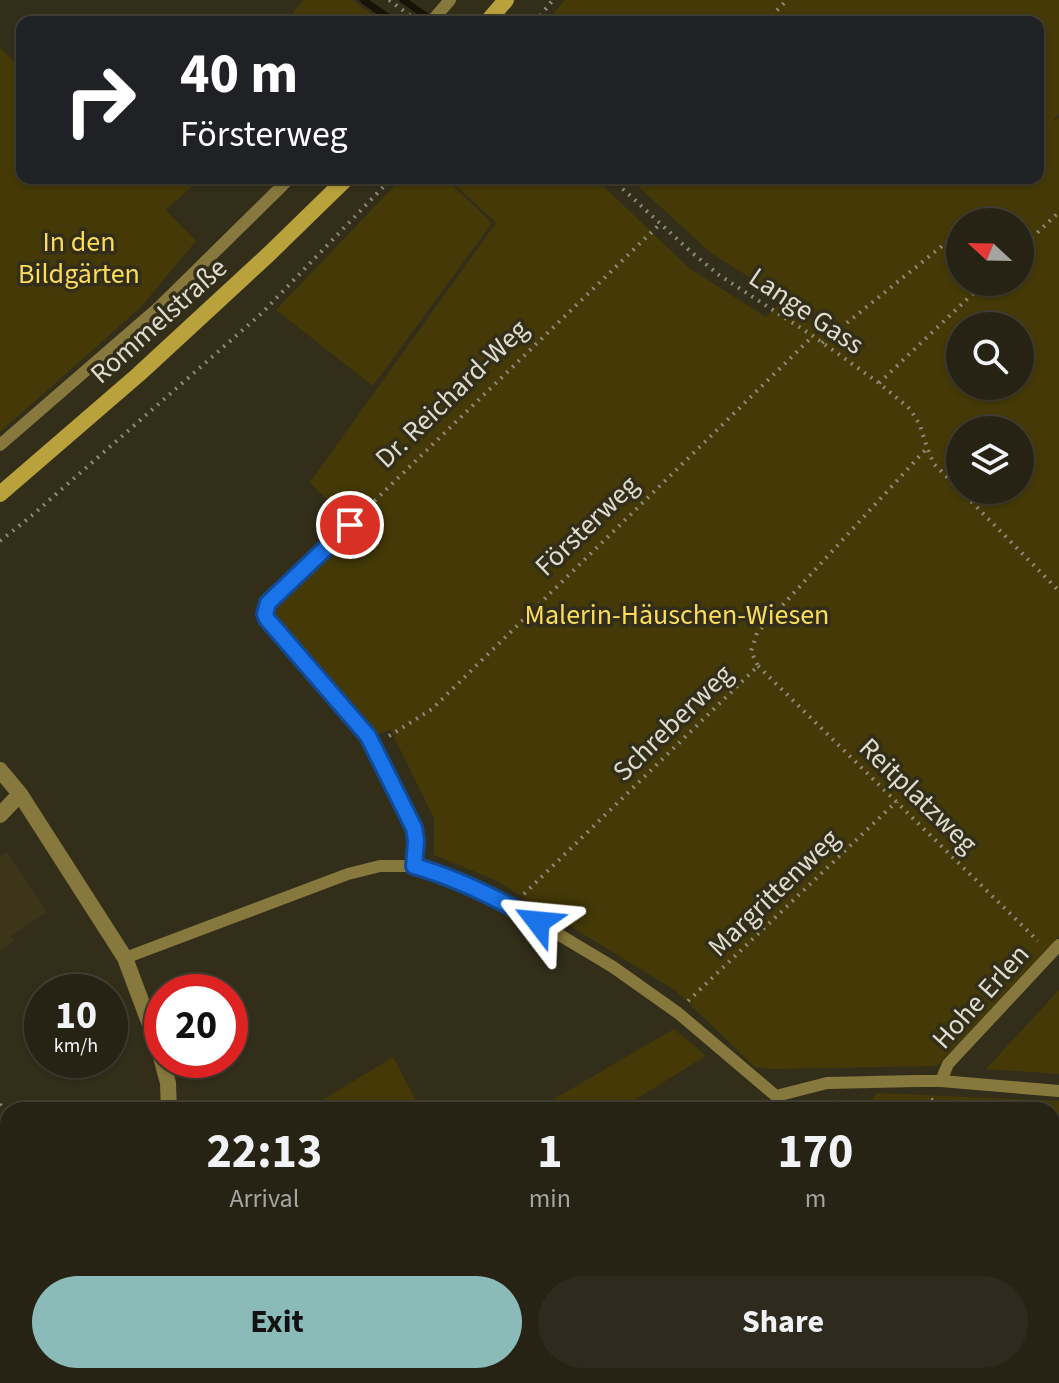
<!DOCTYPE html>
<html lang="en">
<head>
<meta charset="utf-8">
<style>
	body { margin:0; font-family:"Source Sans 3",sans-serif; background:#2e2a1d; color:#f1f3f6; height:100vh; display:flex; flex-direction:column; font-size:30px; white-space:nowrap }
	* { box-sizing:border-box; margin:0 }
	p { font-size:26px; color:#a4a4a0 }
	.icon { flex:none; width:44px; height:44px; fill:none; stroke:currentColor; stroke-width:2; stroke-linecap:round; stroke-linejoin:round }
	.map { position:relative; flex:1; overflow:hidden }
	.drawer { position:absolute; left:0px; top:1102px; width:1060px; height:282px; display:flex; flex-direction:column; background:#262214; border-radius:24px 24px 0 0; box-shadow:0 2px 6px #0004,0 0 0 2px #423f34 }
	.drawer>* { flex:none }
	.guide { position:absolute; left:16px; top:16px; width:1028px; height:168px; border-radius:16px; box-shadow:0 2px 6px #0004,0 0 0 2px #423f34; background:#202124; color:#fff; overflow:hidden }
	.needle { width:52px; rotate:292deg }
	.fabs { position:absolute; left:946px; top:208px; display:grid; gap:16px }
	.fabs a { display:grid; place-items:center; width:88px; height:88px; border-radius:50%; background:#262214; box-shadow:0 2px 6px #0004,0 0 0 2px #423f34; font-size:40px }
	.speed { position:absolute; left:24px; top:974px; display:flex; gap:16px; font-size:40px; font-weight:700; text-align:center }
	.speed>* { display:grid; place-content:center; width:104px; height:104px; border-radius:50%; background:#262214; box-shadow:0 2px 6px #0004,0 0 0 2px #423f34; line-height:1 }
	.speed small { font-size:20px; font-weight:400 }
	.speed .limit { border:12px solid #d22; background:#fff; color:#111 }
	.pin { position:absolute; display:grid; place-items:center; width:68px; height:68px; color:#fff; margin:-34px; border:4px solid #fff; border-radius:50%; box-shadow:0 2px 8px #0007 }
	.me { position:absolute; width:88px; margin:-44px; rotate:299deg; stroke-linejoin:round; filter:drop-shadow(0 0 6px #0008) }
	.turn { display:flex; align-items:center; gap:28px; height:168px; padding:0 32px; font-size:36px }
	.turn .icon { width:104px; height:104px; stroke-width:2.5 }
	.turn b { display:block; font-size:56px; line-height:68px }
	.eta { display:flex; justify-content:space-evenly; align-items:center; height:136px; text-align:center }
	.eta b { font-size:48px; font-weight:700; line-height:56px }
	.cta { display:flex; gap:16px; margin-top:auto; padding:16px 32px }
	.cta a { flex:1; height:92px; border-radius:48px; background:#8bbbb9; color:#111; font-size:32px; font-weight:700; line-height:92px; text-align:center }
	.cta a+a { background:#2e2a1d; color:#f1f3f6 }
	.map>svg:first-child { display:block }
	.built { fill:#3c351a }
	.green { fill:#443907; fill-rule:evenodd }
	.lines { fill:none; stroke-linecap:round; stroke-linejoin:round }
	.stream { stroke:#171407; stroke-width:7 }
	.path { stroke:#8d8a7a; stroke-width:4; stroke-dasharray:2 6; stroke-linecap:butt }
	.lane { stroke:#87793d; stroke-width:12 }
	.street { stroke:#87793d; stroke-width:16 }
	.secondary { stroke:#b9a23c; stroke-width:16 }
	.route-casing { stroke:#114b97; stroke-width:20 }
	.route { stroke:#1a73e8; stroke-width:14 }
	.labels { text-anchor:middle; stroke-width:7; stroke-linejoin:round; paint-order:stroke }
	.park-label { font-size:28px; fill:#fbdd5b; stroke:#332e1a }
	.street-label { font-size:28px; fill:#dedccf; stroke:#332e1a }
</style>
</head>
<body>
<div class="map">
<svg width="1059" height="1383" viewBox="0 0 1059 1383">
	<rect width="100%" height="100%" fill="#332e1a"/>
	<!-- built -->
	<path class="built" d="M7,852L47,912L11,936L14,941L0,951V856Z"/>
	<!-- green -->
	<path class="green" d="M303,0H352L376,17L372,22H286Z
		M565,0H1059V114L1053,120L1054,121L1059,117V936L937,1066L773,1069L755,1067L676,991L495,880L434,855V818L390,729L376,736L273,614L280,598L353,528L310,482L496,223L450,180L451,178H595L689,268L766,317L784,299L711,253L629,178H1038V22H546ZM960,222H1020V282H960ZM960,326H1020V386H960ZM960,430H1020V490H960Z
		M0,48L22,69V178H201L166,210L196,241L140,308L0,432Z
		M402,178H445L492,223L373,386L276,310Z
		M1059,990V1074L986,1069Z
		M674,1029L706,1056L618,1110H535Z
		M393,1057L421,1110H306Z
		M877,1093L1059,1101V1153L1052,1159V1110H864Z
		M1059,1170V1383H904L899,1376H1052V1176Z
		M177,1376H600L605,1383H177Z
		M756,1376H883L888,1383H760Z"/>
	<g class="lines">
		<!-- stream -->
		<path class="stream" d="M363,0L395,22
			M403,0L426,16"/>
		<!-- path -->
		<path class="path" d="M389,0L416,20
			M535,22L553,0
			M766,22L787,0
			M611,178L690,251L719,275L813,336L879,383L910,409L920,425L927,448L934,464L960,490
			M1020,249L1059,212
			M822,343L952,238
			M879,383L985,282
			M960,490L1059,591
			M363,512L661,223
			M0,541L29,518L262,313L392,178
			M758,666L1038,941
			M389,736L432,709L813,336
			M524,894L758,666L751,651L757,633L927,448
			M688,1001L897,801
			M931,1099L945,1110
			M832,1101L843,1110
			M0,1104L8,1116
			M1052,1168L1059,1163
			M1052,1284L1059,1290
			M892,1376L897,1383"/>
		<!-- lane -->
		<path class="lane" d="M431,22L450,0
			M0,445L158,308L290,178
			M350,525L272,598C266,605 263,613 269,622L368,736L414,828L416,841L414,866
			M125,958L348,874L380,866H414L430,870L513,907L613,967L678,1013L776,1096L827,1083L917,1081H941L1059,1091
			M941,1081L948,1064L1059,945"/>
		<!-- street -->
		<path class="street" d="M0,770L20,794L125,958L158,1046L168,1083L169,1110
			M0,815L20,794
			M169,1376L170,1383"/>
		<!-- secondary -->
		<path class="secondary" d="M487,22L506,0
			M0,494L139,374L269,254L347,178"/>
	</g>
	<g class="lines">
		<defs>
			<path id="route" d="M350,525L268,603L265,614L267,619L368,736L414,828L416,841L414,866C457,878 499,899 538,922"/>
		</defs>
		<!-- route casing -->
		<use href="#route" class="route-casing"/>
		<!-- route -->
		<use href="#route" class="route"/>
	</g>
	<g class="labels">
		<!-- park labels -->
		<g class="park-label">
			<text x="79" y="251">In den<tspan x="79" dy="32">Bildgärten</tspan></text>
			<text x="677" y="624">Malerin-Häuschen-Wiesen</text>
		</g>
		<!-- street labels -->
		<g class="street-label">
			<text transform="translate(807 310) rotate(34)" y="10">Lange Gass</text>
			<text transform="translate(158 320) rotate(-42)" y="10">Rommelstraße</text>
			<text transform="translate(451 393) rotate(-44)" y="10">Dr. Reichard-Weg</text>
			<text transform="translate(586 525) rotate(-44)" y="10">Försterweg</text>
			<text transform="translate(672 722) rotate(-44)" y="10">Schreberweg</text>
			<text transform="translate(919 795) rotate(44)" y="10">Reitplatzweg</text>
			<text transform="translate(773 892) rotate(-44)" y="10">Margrittenweg</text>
			<text transform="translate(980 996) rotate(-48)" y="10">Hohe Erlen</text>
		</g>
	</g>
</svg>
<div class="fabs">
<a><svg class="needle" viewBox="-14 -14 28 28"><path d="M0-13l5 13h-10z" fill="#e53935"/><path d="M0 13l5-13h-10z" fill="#a4a4a0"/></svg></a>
<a><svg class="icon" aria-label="search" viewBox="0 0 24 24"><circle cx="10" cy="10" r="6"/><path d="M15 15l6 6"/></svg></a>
<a><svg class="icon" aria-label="layers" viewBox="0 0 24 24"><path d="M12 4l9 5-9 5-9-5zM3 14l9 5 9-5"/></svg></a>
</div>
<div class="speed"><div>10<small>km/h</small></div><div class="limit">20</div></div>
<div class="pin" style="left:350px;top:525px;background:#d93025"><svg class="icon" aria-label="arrive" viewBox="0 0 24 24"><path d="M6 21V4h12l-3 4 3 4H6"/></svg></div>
<svg class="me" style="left:538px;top:922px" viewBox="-20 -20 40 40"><path d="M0-17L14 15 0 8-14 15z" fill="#1a73e8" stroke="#fff" stroke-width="4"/></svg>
<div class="guide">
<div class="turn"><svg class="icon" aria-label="right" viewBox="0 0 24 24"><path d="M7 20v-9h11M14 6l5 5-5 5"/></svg><div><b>40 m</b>Försterweg</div></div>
</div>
<section class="drawer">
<div class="eta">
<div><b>22:13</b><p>Arrival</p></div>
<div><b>1</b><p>min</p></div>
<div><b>170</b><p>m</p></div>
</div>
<div class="cta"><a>Exit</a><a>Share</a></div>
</section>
</div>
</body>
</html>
